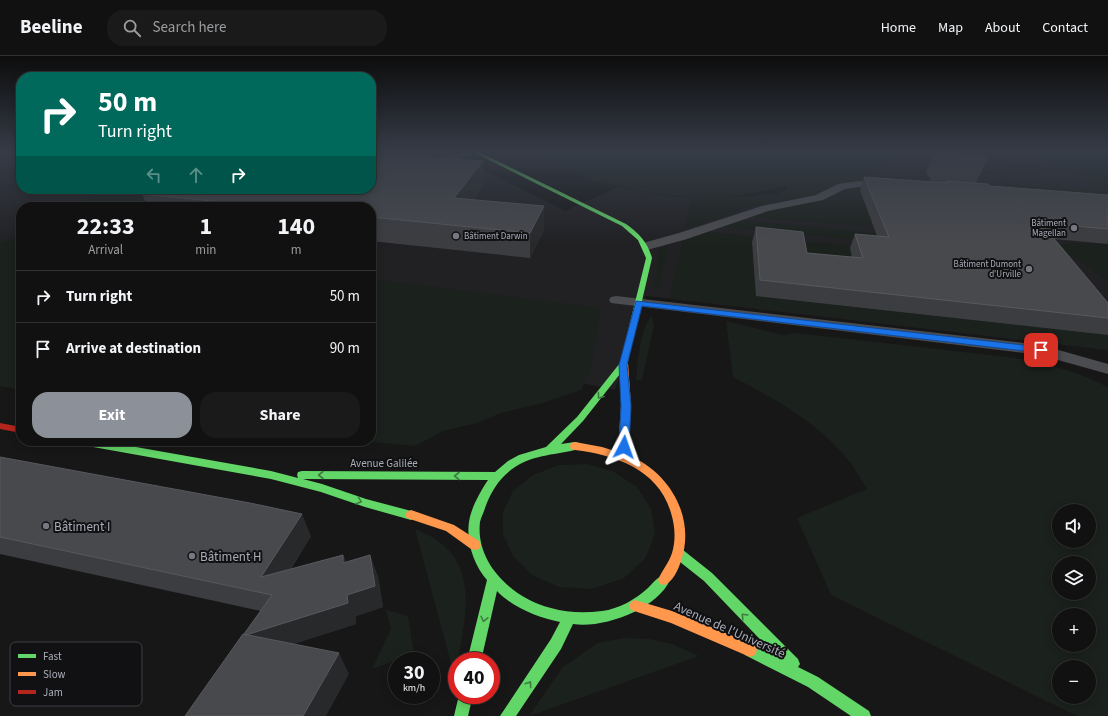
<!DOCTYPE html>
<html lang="en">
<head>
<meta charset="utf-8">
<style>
	body { margin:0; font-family:"Source Sans 3",sans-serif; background:#1a1a1a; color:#f1f3f6; height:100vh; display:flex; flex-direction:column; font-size:15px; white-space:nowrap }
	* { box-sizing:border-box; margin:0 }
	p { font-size:13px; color:#9c9d9f }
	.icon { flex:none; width:22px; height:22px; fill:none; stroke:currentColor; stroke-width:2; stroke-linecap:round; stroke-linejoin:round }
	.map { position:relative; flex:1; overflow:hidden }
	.drawer { position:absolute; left:16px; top:146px; width:360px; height:244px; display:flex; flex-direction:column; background:#111; border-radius:16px; box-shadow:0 2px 10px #0003,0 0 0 1px #303131 }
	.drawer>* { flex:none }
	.hud { position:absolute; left:16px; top:16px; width:360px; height:122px; border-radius:16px; box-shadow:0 2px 10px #0003,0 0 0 1px #303131; background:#00695c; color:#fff; overflow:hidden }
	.buttons { position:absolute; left:1052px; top:448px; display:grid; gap:8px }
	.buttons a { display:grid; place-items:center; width:44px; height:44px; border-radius:50%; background:#111; box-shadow:0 2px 10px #0003,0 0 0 1px #303131; font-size:20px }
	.speed { position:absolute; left:388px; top:596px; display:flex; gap:8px; font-size:20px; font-weight:700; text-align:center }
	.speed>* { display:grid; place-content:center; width:52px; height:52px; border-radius:50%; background:#111; box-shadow:0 2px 10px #0003,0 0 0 1px #303131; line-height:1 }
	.speed small { font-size:10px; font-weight:400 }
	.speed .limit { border:6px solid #d22; background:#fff; color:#111 }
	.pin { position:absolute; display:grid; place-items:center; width:34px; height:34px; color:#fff; margin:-17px; border-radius:8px; box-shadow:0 2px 6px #0006 }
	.me { position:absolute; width:44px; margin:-22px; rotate:4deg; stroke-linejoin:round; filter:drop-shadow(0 0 3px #0008) }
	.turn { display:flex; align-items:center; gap:14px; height:84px; padding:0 16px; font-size:18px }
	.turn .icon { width:52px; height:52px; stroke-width:2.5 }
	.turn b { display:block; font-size:28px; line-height:34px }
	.lanes { display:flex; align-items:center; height:38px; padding:0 16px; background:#0003; justify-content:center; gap:20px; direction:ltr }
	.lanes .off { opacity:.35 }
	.eta { display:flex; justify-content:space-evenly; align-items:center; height:68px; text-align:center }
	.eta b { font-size:24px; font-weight:700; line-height:28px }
	.cta { display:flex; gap:8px; margin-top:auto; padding:8px 16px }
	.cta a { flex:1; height:46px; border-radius:16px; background:#8c9099; color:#fff; font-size:16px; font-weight:700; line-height:46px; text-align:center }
	.cta a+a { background:#1a1a1a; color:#f1f3f6 }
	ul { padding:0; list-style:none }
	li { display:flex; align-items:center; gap:12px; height:52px; padding:0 16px; border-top:1px solid #303131 }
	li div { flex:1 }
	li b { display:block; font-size:15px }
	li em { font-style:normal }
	header { display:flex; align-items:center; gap:24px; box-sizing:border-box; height:56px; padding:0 20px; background:#111; border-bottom:1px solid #303131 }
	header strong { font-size:19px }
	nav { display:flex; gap:22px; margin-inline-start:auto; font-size:14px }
	.search { width:280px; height:36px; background:#1a1a1a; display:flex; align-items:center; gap:10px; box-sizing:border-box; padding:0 14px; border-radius:16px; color:#9c9d9f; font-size:15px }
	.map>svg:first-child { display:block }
	.built { fill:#212124 }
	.green { fill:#1b211c; fill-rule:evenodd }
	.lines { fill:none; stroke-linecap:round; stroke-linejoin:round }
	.lane { fill:#4b4c50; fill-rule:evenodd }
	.fast { fill:#63d668; fill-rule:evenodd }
	.slow { fill:#ff974d; fill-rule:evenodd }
	.jam { fill:#b3261e; fill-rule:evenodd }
	.wall { fill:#3c3d40 }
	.shaded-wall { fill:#28292a }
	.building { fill:#48494d; stroke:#57595e }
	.oneway { stroke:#3e7d42 }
	.route { fill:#1a73e8; stroke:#114b97 }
	.poi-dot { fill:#757880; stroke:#111113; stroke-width:1.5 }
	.labels { text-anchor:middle; stroke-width:4; stroke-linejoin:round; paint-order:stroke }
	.far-poi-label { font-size:9px; fill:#a8adb8; stroke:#111113; text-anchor:end }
	.street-label { font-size:11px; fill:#a8adb8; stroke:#111113 }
	.near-poi-label { font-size:13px; fill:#a8adb8; stroke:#111113; text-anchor:start }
	.near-street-label { font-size:13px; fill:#a8adb8; stroke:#111113 }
	.key { fill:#111113; stroke:#3e4045; stroke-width:1 }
	.key-label { font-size:11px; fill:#a8adb8 }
</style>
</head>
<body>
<header>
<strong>Beeline</strong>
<div class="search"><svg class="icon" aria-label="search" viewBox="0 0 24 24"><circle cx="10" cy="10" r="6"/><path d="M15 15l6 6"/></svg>Search here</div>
<nav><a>Home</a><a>Map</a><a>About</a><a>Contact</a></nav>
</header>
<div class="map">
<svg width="1108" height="660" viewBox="0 0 1108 660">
	<rect width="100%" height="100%" fill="#171717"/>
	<!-- built -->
	<path class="built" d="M0,96H21V133H371V96H447L565,155L618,131L666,140L723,143L776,138L887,96H1108V294L646,240L615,334L558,322L371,374V151H21V332L0,329Z"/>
	<!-- green -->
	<path class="green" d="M521,96H947L944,102L898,97L863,126L831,128C813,147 780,143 755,150C731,157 708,166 684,173L688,154L694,141L667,140L597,126ZM785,130L788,134L776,138L720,142L750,138Z
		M1031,96H1108V134L1078,117L984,111L994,118L985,117L963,102L972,104L1056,110Z
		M1001,125H1005L1011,129L1108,136V144L1017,136Z
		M853,131L893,134L912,174L751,161L778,152L825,144L844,133Z
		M106,133H171L129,151H72Z
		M740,164L1019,191L1026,200L723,171Z
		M709,176L1027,207L1108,265V293L670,242L669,239L683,184Z
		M21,178V334L0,330V188Z
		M1077,187L1108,189V225L1056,189Z
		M668,189L659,233H652L657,213L658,195Z
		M371,223L601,252L591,314L581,334L543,347L501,357L477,367L443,375L415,390L363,385H371Z
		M652,260L654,270L642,324L636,325C637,309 640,271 652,260Z
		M726,265L783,279L797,277L1016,302C1048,308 1079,316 1108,331V660H1077L831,539L797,462L867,433C861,424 856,414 849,405C819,367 775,343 733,321ZM1059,455H1089V485H1059ZM1059,507H1089V537H1059ZM1059,559H1089V589H1059ZM1059,611H1089V641H1059Z
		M587,408L614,416L637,431L651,453L655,478L645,503L624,522L592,533L559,531L532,519L513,500L503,478V456L513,435L533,419L559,409Z
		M415,473C487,500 464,564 455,622Z
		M386,554L408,560L414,598L372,613L391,573Z
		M624,582L649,583L672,588L699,600L529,660L563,611L598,587Z"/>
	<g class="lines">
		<!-- lane -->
		<path class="lane" d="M461,96H476L474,98L425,112L420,109L421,107Z
			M859,125L884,127L889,130L884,133L859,131L845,133L823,144L768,155L687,183L647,194L643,193L641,190L643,187L679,177L762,150L816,139L838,128Z
			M616,240L1041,289L1108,308V318L1040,299L611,247L609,244L611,241Z"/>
		<!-- fast -->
		<path class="fast" d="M473,96H479L626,168C639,177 648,187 652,202L627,309L583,365L561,388L575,386L579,387L580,390L579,393C557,399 535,398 515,411C500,421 491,435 485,452C484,456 481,461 480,466C475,508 514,543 551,552C568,557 585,557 602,555C619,553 636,543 648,532C653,527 657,521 664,519L668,520L670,524C657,553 603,573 573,568L561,593L516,660H500L551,583L560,566C539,562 512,551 497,535L481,605H467L487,524C474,509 466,486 469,466C471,452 480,436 488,424L303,423L322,428L366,443L415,456L417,459L415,462L411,464L365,451L321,436L271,423L82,389L78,388L77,385H102L271,415L298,422L297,419L298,416L302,415L495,416L508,405L519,399L546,391L577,361L620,307L646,202L638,184L622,170Z
			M679,493L683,494L712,517L798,603L800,608L798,611L818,621L869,655L871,660H851L808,631L745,599L743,594L745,589L750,587L776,600L704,525L675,502L673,498L675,494Z
			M459,639H473L468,660H454Z"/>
		<!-- slow -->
		<path class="slow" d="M624,304L628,307L631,349L628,399C670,416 696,462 681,505C678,514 673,526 664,529L660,528L658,524C662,514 669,507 672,497C676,484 675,470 671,457C659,414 616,399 575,394L571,393L570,390L571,387L575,386L602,391L618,396L621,349L620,307Z
			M411,454L454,469L479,485L481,489L479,493L475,494L471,493L446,475L407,462L405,459L407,456Z
			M635,544L672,555L755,589L757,594L755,599L750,601L671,567L631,554L629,550L631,546Z"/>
		<!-- jam -->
		<path class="jam" d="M0,367L21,371V377L0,373Z"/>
	</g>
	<!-- wall -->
	<path class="wall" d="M934,96H979L987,104L976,127L990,130L1108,139V188L1054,183L1108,247V279L756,240L752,186L756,171L807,197L852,201L850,192L855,178L877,180L860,134L864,121L932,126L926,117Z
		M407,99L485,127L473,144L544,174L530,202L371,185V151H148L142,138Z
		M0,401L311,480L291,513L343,499L346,506L370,499L378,521L383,551L356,560V568L293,588L349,618L244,578L261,555L0,498Z"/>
	<!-- shaded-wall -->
	<path class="shaded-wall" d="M483,105L485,127L456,166L454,142Z
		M544,150V174L530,202V177Z
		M302,458L311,480L273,541L261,521Z
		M343,499L351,520L343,507Z
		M370,499L378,521L383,551L356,560V568L257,600L244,579L347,539Z
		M339,597L349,618L326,660H303Z"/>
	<!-- building -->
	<path class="building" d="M371,96H407L404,99L483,105L454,142L544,150L530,177L371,161V151H273L142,138L150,133H371Z
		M941,96H979L987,104L946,101Z
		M864,121L948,127L946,125L988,128L990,130L1108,139V173L1041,167L1108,247V262L760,224L756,171L803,176L807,197L863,202L855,178L889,181Z
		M0,401L250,447L302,458L261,521L343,499V507L370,499L375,530L347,539L348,547L246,579L244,578L272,539L0,481Z
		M243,578L339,597L303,660H185Z"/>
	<!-- one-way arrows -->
	<defs><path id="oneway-chevron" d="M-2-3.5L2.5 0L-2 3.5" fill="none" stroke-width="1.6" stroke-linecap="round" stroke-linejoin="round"/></defs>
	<g class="oneway">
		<use href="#oneway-chevron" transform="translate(600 340) rotate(127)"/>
		<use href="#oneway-chevron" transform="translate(321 419) rotate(-180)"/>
		<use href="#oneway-chevron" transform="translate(457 420) rotate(-180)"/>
		<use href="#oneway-chevron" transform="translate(359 445) rotate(19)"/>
		<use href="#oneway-chevron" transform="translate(744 560) rotate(-134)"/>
		<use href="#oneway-chevron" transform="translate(484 563) rotate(103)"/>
		<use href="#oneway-chevron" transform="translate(529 628) rotate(-56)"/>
	</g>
	<!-- sky -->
	<linearGradient id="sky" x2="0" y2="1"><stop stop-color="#0d0d0d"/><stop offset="0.51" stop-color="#363c47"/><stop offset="1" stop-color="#363c47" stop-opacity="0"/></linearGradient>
	<rect width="1108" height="188" fill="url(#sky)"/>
	<!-- route -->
	<path class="route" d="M636,245L1041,291L1045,294L1041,297L642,250L627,309L631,350L629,391L627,394H620L619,391L621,350L619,309Z"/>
	<!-- markers -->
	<g class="poi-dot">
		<circle cx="1074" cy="172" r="4"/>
		<circle cx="456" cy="180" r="4"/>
		<circle cx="1029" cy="213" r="4"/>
		<circle cx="46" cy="470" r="4"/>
		<circle cx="192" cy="500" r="4"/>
	</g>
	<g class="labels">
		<!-- far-poi labels -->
		<g class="far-poi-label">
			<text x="1066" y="170">Bâtiment<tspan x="1066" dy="10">Magellan</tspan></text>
			<text x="464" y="183" text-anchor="start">Bâtiment Darwin</text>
			<text x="1021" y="211">Bâtiment Dumont<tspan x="1021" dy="10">d'Urville</tspan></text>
		</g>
		<!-- street labels -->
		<g class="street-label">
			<text x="384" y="411">Avenue Galilée</text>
		</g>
		<!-- near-poi labels -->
		<g class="near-poi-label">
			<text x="54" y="475">Bâtiment I</text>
			<text x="200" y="505">Bâtiment H</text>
		</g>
		<!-- near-street labels -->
		<g class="near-street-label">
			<text transform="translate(730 573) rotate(24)" y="5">Avenue de l'Université</text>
		</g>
	</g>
	<!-- legend -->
	<rect x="10" y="586" width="132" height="64" rx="6" class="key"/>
	<rect x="18" y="598" width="18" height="4" fill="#63d668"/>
	<rect x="18" y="616" width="18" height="4" fill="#ff974d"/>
	<rect x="18" y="634" width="18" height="4" fill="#b3261e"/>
	<g class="key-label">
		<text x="43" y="604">Fast</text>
		<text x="43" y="622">Slow</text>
		<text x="43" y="640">Jam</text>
	</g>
</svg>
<div class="buttons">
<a><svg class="icon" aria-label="sound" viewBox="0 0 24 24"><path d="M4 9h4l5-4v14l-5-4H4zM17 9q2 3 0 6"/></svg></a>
<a><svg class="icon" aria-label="layers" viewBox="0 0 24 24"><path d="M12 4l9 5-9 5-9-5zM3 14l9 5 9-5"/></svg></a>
<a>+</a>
<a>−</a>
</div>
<div class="speed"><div>30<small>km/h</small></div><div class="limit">40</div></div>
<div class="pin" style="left:1041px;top:294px;background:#d93025"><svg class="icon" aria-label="arrive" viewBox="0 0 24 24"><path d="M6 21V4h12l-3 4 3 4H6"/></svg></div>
<svg class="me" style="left:624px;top:391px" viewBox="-20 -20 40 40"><path d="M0-17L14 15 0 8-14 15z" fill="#1a73e8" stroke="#fff" stroke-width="4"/></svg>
<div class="hud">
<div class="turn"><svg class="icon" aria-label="right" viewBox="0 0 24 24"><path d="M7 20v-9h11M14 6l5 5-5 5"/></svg><div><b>50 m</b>Turn right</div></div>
<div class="lanes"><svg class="icon off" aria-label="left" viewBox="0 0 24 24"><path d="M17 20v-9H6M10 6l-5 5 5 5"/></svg><svg class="icon off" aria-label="ahead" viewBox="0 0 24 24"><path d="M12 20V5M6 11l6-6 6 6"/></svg><svg class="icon" aria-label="right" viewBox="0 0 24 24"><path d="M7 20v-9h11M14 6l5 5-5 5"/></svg></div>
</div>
<section class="drawer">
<div class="eta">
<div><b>22:33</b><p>Arrival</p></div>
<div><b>1</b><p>min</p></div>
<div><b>140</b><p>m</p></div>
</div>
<ul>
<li><svg class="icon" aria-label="right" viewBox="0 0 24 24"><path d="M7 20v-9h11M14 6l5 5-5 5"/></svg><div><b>Turn right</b></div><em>50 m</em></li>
<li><svg class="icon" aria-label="arrive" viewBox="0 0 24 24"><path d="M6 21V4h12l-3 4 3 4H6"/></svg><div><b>Arrive at destination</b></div><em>90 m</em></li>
</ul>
<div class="cta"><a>Exit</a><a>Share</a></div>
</section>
</div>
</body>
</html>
